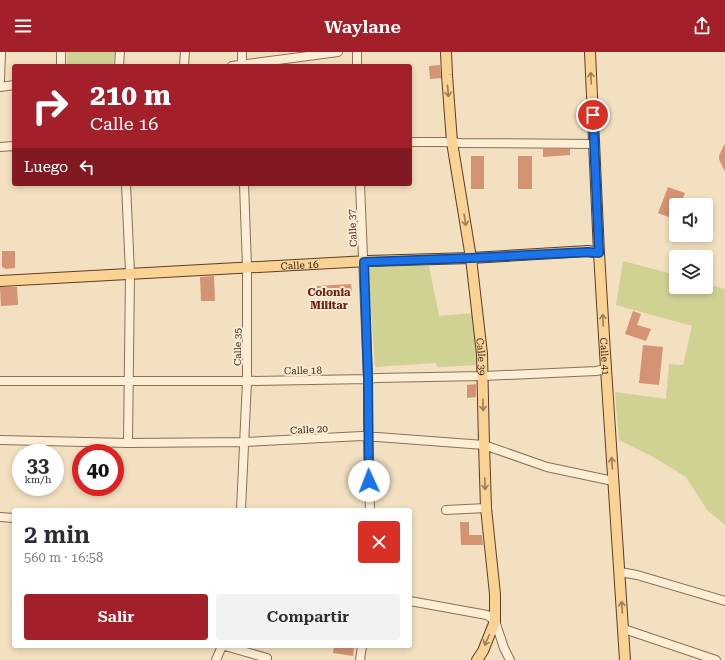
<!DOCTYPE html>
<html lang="es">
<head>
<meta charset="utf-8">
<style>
	body { margin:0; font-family:"Roboto Serif",serif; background:#f2f2f3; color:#2b2b33; height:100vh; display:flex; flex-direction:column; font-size:15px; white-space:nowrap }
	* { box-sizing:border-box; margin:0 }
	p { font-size:13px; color:#7c7c81 }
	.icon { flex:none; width:22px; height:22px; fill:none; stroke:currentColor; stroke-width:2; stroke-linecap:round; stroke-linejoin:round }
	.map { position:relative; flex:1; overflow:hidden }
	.side { position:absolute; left:12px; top:456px; width:400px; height:140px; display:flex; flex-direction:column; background:#fff; border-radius:4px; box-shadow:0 2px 6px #0003 }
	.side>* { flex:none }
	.guide { position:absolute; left:12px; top:12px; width:400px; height:122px; border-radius:4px; box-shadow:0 2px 6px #0003; background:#a3202b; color:#fff; overflow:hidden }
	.controls { position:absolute; left:669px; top:146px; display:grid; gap:8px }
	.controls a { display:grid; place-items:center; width:44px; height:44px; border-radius:4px; background:#fff; box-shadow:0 2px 6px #0003; font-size:20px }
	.speed { position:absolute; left:12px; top:392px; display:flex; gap:8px; font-size:20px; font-weight:700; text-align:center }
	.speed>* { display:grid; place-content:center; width:52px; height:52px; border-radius:50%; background:#fff; box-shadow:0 2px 6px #0003; line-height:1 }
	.speed small { font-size:10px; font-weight:400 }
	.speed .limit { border:6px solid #d22; background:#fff; color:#111 }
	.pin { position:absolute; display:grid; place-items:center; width:34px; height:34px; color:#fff; margin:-17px; border:2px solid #fff; border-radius:50%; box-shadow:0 1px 4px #0007 }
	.me { position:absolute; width:44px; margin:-22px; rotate:358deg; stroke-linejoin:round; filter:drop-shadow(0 0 3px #0008) }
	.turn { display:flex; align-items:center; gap:14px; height:84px; padding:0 12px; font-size:18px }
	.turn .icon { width:52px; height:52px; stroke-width:2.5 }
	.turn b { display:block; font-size:28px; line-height:34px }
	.then { display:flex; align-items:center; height:38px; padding:0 12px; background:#0003; gap:8px; font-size:15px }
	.round { display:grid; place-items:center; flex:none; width:42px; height:42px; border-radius:4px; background:#f2f2f3 }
	.overview { display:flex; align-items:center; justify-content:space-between; height:68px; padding:0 12px }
	h1 { font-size:24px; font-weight:600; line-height:30px }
	.primary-button { display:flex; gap:8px; margin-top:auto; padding:8px 12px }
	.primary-button a { flex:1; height:46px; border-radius:4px; background:#a3202b; color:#fff; font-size:16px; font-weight:600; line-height:46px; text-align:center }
	.primary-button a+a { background:#f2f2f3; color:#2b2b33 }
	header { display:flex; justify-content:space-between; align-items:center; height:52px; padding:0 12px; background:#a3202b; color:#fff; font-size:18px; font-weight:600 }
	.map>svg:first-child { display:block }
	.green { fill:#cfd293 }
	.building { fill:#d49372 }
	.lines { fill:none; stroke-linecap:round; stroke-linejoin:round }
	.minor-casing { stroke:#8e6f56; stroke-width:10 }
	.major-casing { stroke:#5b3e2b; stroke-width:12 }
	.minor { stroke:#fcedd5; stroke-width:8 }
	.major { stroke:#f9d294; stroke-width:10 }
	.oneway { stroke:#9a7e58 }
	.route-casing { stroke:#114b97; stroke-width:10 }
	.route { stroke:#1a73e8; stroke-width:7 }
	.labels { text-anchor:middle; stroke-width:4; stroke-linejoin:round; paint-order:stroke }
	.street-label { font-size:10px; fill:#3c291c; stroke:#f9ead1 }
	.neighbourhood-label { font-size:11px; font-weight:bold; fill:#6d2217; stroke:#f9ead1 }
</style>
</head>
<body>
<header><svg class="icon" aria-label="menu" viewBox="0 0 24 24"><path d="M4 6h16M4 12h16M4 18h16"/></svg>Waylane<svg class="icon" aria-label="share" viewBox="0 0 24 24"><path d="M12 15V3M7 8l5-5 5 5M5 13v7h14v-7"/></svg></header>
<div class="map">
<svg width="725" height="608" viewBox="0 0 725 608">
	<rect width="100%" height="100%" fill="#f2e0c0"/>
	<!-- green -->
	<path class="green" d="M67,0H115L113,14H67Z
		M623,209L676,223V235H706V232L725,237V473L707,458L686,425L655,406L619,388L615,340L666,347L669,312L683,313L692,274L616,253Z
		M368,212L429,214L439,264L474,261L478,313L437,315L436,311L375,315Z"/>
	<!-- building -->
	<path class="building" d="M440,13L441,26L430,27L429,14Z
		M725,91V120L719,107V104Z
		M543,97H570V103L543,105Z
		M471,104H484V137H471Z
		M518,104H532V137H518Z
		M668,135L685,141L680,153H676V168L658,161Z
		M2,199H15V216L6,217L2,215Z
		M214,224L215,249H201L200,225Z
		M351,232L352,241L317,243V234Z
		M0,235H17L18,253L1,254Z
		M633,259L641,262L637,273L651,277L646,289L625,282Z
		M643,293L663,295L659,333L639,331Z
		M476,332V345L467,346V333Z
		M460,470H469V483H482L483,493H461Z
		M334,594L354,596L353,604L333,601Z"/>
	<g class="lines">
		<defs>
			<path id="minor" d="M61,0V14
				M119,14L120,0
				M184,14L185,0
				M232,14L338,0
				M242,14V0
				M357,14V0
				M0,28L1,0
				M0,35L14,33
				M410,90H444L461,91L594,92
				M0,95L14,94
				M126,132L130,221L128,391
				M360,132L368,327V385L370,458
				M0,329H247L368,327L377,326L483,324L596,319L606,317
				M0,388L128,391L245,390L362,384L368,385H377L484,393L547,415L613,429
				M241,458L247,329V215L244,132
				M446,458L486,456
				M0,465L14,466
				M620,520L637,523L725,549
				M410,549L487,563L495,569L504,596L510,608
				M624,577L716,608
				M225,594L267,606V608
				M216,608L222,594
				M360,608L362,594"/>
			<g id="major">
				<path id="s1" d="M446,0L447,23L452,90L471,206L482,302L484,393L486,456L495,542V569L483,599L477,608"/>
				<path id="s2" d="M590,0L599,201L605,301L625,608"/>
				<path id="s3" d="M0,229L368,209L471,206L588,199L599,201"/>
			</g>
		</defs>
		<!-- minor casing -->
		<use href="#minor" class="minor-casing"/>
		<!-- major casing -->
		<use href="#major" class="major-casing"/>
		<!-- minor -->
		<use href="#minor" class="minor"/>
		<!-- major -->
		<use href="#major" class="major"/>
	</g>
	<!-- one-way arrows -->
	<defs><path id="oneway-shaft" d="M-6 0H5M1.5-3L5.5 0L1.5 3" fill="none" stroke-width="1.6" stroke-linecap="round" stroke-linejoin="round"/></defs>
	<g class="oneway">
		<use href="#oneway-shaft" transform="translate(591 26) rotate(-93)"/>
		<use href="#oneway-shaft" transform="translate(448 39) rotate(85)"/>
		<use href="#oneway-shaft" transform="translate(465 168) rotate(81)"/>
		<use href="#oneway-shaft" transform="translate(603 268) rotate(-93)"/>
		<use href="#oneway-shaft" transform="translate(483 353) rotate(89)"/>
		<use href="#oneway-shaft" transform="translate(612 411) rotate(-94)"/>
		<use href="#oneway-shaft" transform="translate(485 432) rotate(88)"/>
		<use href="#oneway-shaft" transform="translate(622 555) rotate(-94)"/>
		<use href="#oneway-shaft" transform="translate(487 588) rotate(114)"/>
	</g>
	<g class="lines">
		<defs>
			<path id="route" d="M369,429L368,327L364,210L471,206L588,200L599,201L593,63"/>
		</defs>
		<!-- route casing -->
		<use href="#route" class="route-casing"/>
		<!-- route -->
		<use href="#route" class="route"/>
	</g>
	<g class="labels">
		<!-- street labels -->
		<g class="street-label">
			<text transform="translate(352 176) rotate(-93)" y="4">Calle 37</text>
			<text dy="4" stroke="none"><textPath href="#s3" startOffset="300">Calle 16</textPath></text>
			<text transform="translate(237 295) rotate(-90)" y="4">Calle 35</text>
			<text dy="4" stroke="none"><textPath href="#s2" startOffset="305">Calle 41</textPath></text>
			<text dy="4" stroke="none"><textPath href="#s1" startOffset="307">Calle 39</textPath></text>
			<text transform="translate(303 318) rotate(-1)" y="4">Calle 18</text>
			<text transform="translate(309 377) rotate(-3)" y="4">Calle 20</text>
		</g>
		<!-- neighbourhood labels -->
		<g class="neighbourhood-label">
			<text x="329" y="244">Colonia<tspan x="329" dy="13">Militar</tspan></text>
		</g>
	</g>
</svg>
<div class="controls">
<a><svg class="icon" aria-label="sound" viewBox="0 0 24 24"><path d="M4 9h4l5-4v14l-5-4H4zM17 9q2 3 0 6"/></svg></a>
<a><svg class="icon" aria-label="layers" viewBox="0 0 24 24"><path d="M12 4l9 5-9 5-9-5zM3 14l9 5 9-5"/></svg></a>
</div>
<div class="speed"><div>33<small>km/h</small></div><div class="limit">40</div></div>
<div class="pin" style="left:593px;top:63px;background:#d93025"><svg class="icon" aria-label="arrive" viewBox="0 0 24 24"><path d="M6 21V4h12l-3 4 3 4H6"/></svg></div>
<svg class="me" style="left:369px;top:429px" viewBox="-20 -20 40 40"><circle r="19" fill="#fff"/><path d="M0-13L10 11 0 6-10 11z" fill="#1a73e8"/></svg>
<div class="guide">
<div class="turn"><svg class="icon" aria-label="right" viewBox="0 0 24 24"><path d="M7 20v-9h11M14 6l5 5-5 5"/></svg><div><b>210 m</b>Calle 16</div></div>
<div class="then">Luego<svg class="icon" aria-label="left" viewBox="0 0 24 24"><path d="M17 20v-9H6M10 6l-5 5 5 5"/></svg></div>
</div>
<section class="side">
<div class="overview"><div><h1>2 min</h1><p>560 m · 16:58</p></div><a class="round" style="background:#d93025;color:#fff"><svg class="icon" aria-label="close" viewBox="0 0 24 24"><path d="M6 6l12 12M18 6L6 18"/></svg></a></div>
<div class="primary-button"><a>Salir</a><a>Compartir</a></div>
</section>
</div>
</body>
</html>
